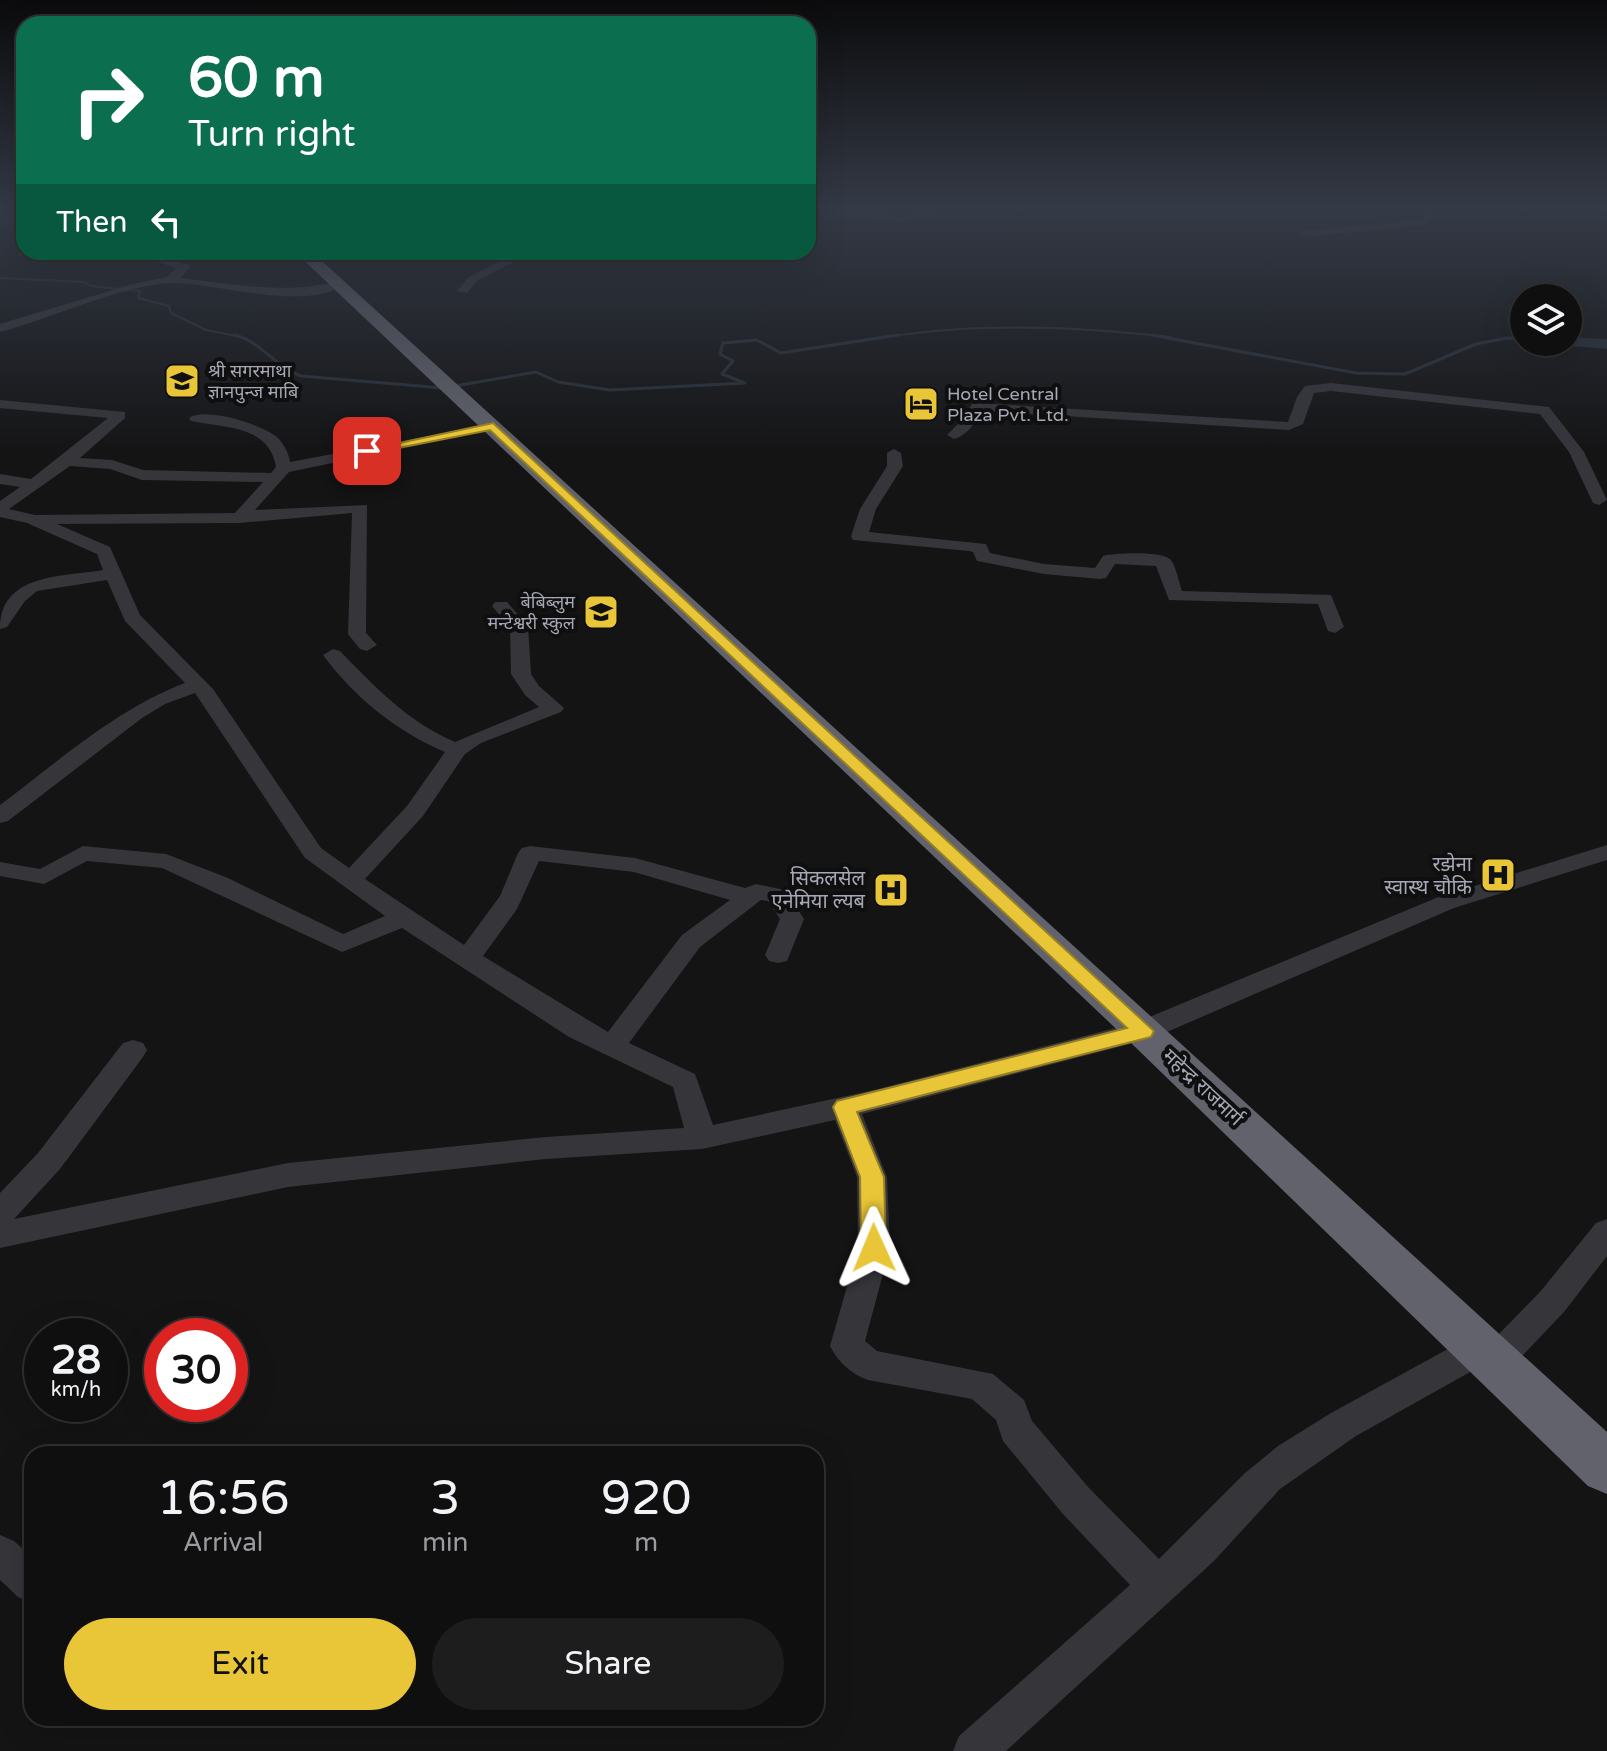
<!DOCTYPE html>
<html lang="en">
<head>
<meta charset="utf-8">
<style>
	body { margin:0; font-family:"Varela Round","Noto Sans Devanagari",sans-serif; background:#1d1d1e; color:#f1f3f6; height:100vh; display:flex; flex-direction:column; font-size:30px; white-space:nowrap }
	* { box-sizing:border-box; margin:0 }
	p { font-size:26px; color:#9b9c9f }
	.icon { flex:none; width:44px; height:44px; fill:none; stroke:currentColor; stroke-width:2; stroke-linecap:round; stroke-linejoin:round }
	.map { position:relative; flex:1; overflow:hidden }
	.panel { position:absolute; left:24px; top:1446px; width:800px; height:280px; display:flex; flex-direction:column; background:#0f0f10; border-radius:24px; box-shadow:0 8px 32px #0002,0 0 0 2px #2f2f30 }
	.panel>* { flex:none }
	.banner { position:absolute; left:16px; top:16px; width:800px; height:244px; border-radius:24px; box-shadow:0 8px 32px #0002,0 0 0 2px #2f2f30; background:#0b6e4f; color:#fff; overflow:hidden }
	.buttons { position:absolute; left:1510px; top:284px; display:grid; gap:16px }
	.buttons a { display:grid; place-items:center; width:72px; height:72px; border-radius:50%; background:#0f0f10; box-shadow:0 8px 32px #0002,0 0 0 2px #2f2f30; font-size:40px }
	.speed { position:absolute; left:24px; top:1318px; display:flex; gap:16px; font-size:40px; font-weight:700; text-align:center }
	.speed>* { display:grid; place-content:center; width:104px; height:104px; border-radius:50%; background:#0f0f10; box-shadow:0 8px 32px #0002,0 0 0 2px #2f2f30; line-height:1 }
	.speed small { font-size:20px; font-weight:400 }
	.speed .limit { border:12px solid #d22; background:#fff; color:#111 }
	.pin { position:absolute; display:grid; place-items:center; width:68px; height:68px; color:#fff; margin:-34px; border-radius:16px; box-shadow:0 4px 12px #0006 }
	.me { position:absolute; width:88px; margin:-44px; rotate:359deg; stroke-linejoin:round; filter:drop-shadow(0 0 6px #0008) }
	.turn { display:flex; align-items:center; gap:28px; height:168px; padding:0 40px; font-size:36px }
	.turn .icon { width:104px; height:104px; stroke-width:2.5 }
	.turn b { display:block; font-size:56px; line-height:68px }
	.then { display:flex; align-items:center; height:76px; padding:0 40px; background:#0003; gap:16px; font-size:30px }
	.eta { display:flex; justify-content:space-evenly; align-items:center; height:136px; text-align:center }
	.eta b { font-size:48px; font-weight:600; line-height:56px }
	.action { display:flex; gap:16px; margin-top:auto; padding:16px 40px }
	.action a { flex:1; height:92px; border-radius:48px; background:#e9c638; color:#111; font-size:32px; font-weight:600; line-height:92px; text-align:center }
	.action a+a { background:#1d1d1e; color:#f1f3f6 }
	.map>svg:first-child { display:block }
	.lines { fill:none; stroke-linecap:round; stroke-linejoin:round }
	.stream-far1 { stroke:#2a3038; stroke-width:2 }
	.stream { stroke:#2a3038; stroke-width:3 }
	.river { fill:#2a3038; fill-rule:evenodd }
	.minor { fill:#35353a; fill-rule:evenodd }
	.highway { fill:#61626b; fill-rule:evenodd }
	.route { fill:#e9c638; stroke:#978124; stroke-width:2 }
	.labels { text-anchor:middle; stroke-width:8; stroke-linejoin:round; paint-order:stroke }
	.far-poi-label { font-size:18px; fill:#a6a8b5; stroke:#0f0f10; text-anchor:start }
	.poi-label { font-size:20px; fill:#a6a8b5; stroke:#0f0f10; text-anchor:end }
	.street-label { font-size:20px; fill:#a6a8b5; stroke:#0f0f10 }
</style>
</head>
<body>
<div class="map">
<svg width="1607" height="1751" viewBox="0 0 1607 1751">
	<rect width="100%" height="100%" fill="#141415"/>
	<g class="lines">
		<!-- stream-far1 -->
		<path class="stream-far1" d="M0,278L84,282L91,286L140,291L138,298L169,306L171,313L206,330L242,337
			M885,337C979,322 1076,326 1170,337"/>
		<!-- stream -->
		<path class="stream" d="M234,335C262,341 275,368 301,376L443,388
			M1152,335L1356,373L1405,374L1476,344L1507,338L1524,339
			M455,386L536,372L558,382L610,390L745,383L722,374L733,361L720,354L723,343L757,340L781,353L898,335"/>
		<!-- river -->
		<path class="river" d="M1568,337L1607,339V349L1560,345L1558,342H1568Z"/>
		<!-- minor -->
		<path class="minor" d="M15,208H24L20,219L0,226V220L12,215Z
			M808,208L902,216L931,211L936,214L902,222L814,216Z
			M1430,212L1435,215L1426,225L1303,237L1298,234L1303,231L1423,219Z
			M24,250V252H35L19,256V252Z
			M127,252H144L188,265L190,267L180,278C233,284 286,295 339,281L345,284C304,313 217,282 170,283C122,285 50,319 0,332V324L133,284L167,277L176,268Z
			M519,252H532L477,281L467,293L457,291L469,277Z
			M1331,383L1549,407L1584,452L1607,500L1599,505L1593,503L1569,452L1540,414L1331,391L1314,393L1303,424L1289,430L982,411C976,423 966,436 954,439L947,435L964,418L972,404L977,403L1288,422L1297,397L1305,386Z
			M0,400L125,412V418L80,458L112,460L143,470L271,473L276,467C269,425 225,428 191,421L189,418C204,406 266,425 279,439C285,446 289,454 290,462L498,423L500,426L493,430L289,472L255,510L367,505L366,633L377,645L367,651L360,649L348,634L352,513L239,523L57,524L110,547L140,615L213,689L321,848L349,868L407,806L445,752C397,732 354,697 323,655L333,649L340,651C375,687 408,722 455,742L539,707L525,695L511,674L510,627L492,606L495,602H507L528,626L531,674L539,686L564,708L561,712L481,743L465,754L423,816L365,879L464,945L500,896L518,853L522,848L530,846L635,858L745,888L756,884L785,890L804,919L787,961L778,963L769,961L765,955L780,919L768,901L761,900L700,947L629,1043L695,1074L713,1125L874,1090L1135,1023L1436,898L1607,845V860L1454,908L1153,1038L862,1114L887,1177L890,1248L865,1341L877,1351L993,1374L1024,1400L1032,1421L1089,1488L1159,1559L1245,1473L1278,1446L1331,1413L1468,1338L1480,1334L1493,1340L1540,1292L1596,1223L1607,1219V1256L1564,1312L1506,1373L1494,1377L1482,1373L1479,1367L1356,1436L1280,1489L1214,1561L1006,1751H953L959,1736L1130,1585L1063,1514L1003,1441L996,1420L972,1399L868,1380C851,1374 838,1362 830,1346L858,1248L857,1177L835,1120L702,1149L546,1159L288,1187L0,1248V1193L38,1153L123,1043L133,1040L143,1043L147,1050L143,1057L60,1169L14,1219L288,1163L546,1137L684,1128L673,1087L569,1037L402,928L342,952L162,868L87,861L44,884L0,876V862L40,869L83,846L166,854L228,878L343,934L385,916L305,858L195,693L165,704L142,718L8,821L0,823V805C59,761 116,709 185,683L125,621L107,580L37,591L25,601L7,627L0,629C0,573 62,577 103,570L97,554L27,523L0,517V501L20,487L0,484V474L31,479L108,418L0,408ZM70,466L110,469L142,480L263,482L235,513L35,515L9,509ZM539,861L634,872L730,900L682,935L608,1032L483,956L517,909Z
			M894,449L901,453L903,466L876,509L869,532L986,544L990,553L1044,564L1095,568L1103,556C1115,553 1160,551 1170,559C1176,565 1179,583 1182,591L1331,595L1344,627L1335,633L1328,631L1318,604L1169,600L1156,566L1115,564L1106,578L1100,579L1044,574L983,562L977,561L973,552L969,551L853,540L851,536L860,509L887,466V453Z
			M0,1535L14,1541L32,1557V1603L18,1597L0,1580Z"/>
		<!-- highway -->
		<path class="highway" d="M295,252H312L1607,1432V1494L1588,1486L1129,1041Z"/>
	</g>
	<!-- sky -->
	<linearGradient id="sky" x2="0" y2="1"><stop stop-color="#0b0b0c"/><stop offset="0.46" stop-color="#343a46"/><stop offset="1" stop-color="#343a46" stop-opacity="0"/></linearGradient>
	<rect width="1607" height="454" fill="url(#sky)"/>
	<!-- route -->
	<path class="route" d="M493,423L1154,1031L1151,1037L1143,1039L857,1112L884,1177L886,1248L882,1255L874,1258L865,1255L861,1248L860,1177L833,1107L837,1101L1127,1028L490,430L367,454L362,451Z"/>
	<!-- icons -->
	<defs>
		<symbol id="school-square" viewBox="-11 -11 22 22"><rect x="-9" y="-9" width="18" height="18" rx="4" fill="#e9c638" stroke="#0f0f10"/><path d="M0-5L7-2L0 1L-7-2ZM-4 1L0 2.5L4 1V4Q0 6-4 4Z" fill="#111"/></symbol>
		<symbol id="hotel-square" viewBox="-11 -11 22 22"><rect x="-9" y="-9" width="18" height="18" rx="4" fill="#e9c638" stroke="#0f0f10"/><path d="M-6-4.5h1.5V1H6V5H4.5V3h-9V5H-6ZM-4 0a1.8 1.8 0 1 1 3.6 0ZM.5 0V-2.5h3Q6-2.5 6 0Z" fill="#111"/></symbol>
		<symbol id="hospital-square" viewBox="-11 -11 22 22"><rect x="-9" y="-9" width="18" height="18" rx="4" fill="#e9c638" stroke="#0f0f10"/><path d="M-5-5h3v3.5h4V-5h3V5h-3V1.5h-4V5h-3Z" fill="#111"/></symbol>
	</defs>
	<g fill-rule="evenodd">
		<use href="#school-square" x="162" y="361" width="40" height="40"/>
		<use href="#hotel-square" x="901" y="384" width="40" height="40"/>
		<use href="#school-square" x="581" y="592" width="40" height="40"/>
		<use href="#hospital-square" x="1478" y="855" width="40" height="40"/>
		<use href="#hospital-square" x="871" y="870" width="40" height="40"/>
	</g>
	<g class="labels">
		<!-- far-poi labels -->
		<g class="far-poi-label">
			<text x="208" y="377">श्री सगरमाथा<tspan x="208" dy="21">ज्ञानपुन्ज माबि</tspan></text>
			<text x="947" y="400">Hotel Central<tspan x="947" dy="21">Plaza Pvt. Ltd.</tspan></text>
			<text x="575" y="608" text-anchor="end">बेबिब्लुम<tspan x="575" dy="21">मन्टेश्वरी स्कुल</tspan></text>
		</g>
		<!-- poi labels -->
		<g class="poi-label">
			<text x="1472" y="871">रझेना<tspan x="1472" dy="23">स्वास्थ चौकि</tspan></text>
			<text x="865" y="885">सिकलसेल<tspan x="865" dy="23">एनेमिया ल्यब</tspan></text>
		</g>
		<!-- street labels -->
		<g class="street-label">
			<text transform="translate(1203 1087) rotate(43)" y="7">महेन्द्र राजमार्ग</text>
		</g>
	</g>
</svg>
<div class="buttons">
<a><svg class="icon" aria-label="layers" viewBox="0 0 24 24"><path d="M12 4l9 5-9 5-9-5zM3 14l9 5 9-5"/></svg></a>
</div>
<div class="speed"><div>28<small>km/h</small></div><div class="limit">30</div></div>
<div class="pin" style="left:367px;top:451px;background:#d93025"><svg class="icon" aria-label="arrive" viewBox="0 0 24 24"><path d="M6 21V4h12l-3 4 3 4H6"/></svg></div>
<svg class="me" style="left:874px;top:1248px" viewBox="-20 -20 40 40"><path d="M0-17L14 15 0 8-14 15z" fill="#e9c638" stroke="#fff" stroke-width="4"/></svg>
<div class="banner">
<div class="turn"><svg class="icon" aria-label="right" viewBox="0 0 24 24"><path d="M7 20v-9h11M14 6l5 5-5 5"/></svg><div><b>60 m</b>Turn right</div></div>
<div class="then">Then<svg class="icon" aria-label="left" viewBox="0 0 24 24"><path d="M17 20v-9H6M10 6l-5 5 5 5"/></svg></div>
</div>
<section class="panel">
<div class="eta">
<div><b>16:56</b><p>Arrival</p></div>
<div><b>3</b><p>min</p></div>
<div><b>920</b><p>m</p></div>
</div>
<div class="action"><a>Exit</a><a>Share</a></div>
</section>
</div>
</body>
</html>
